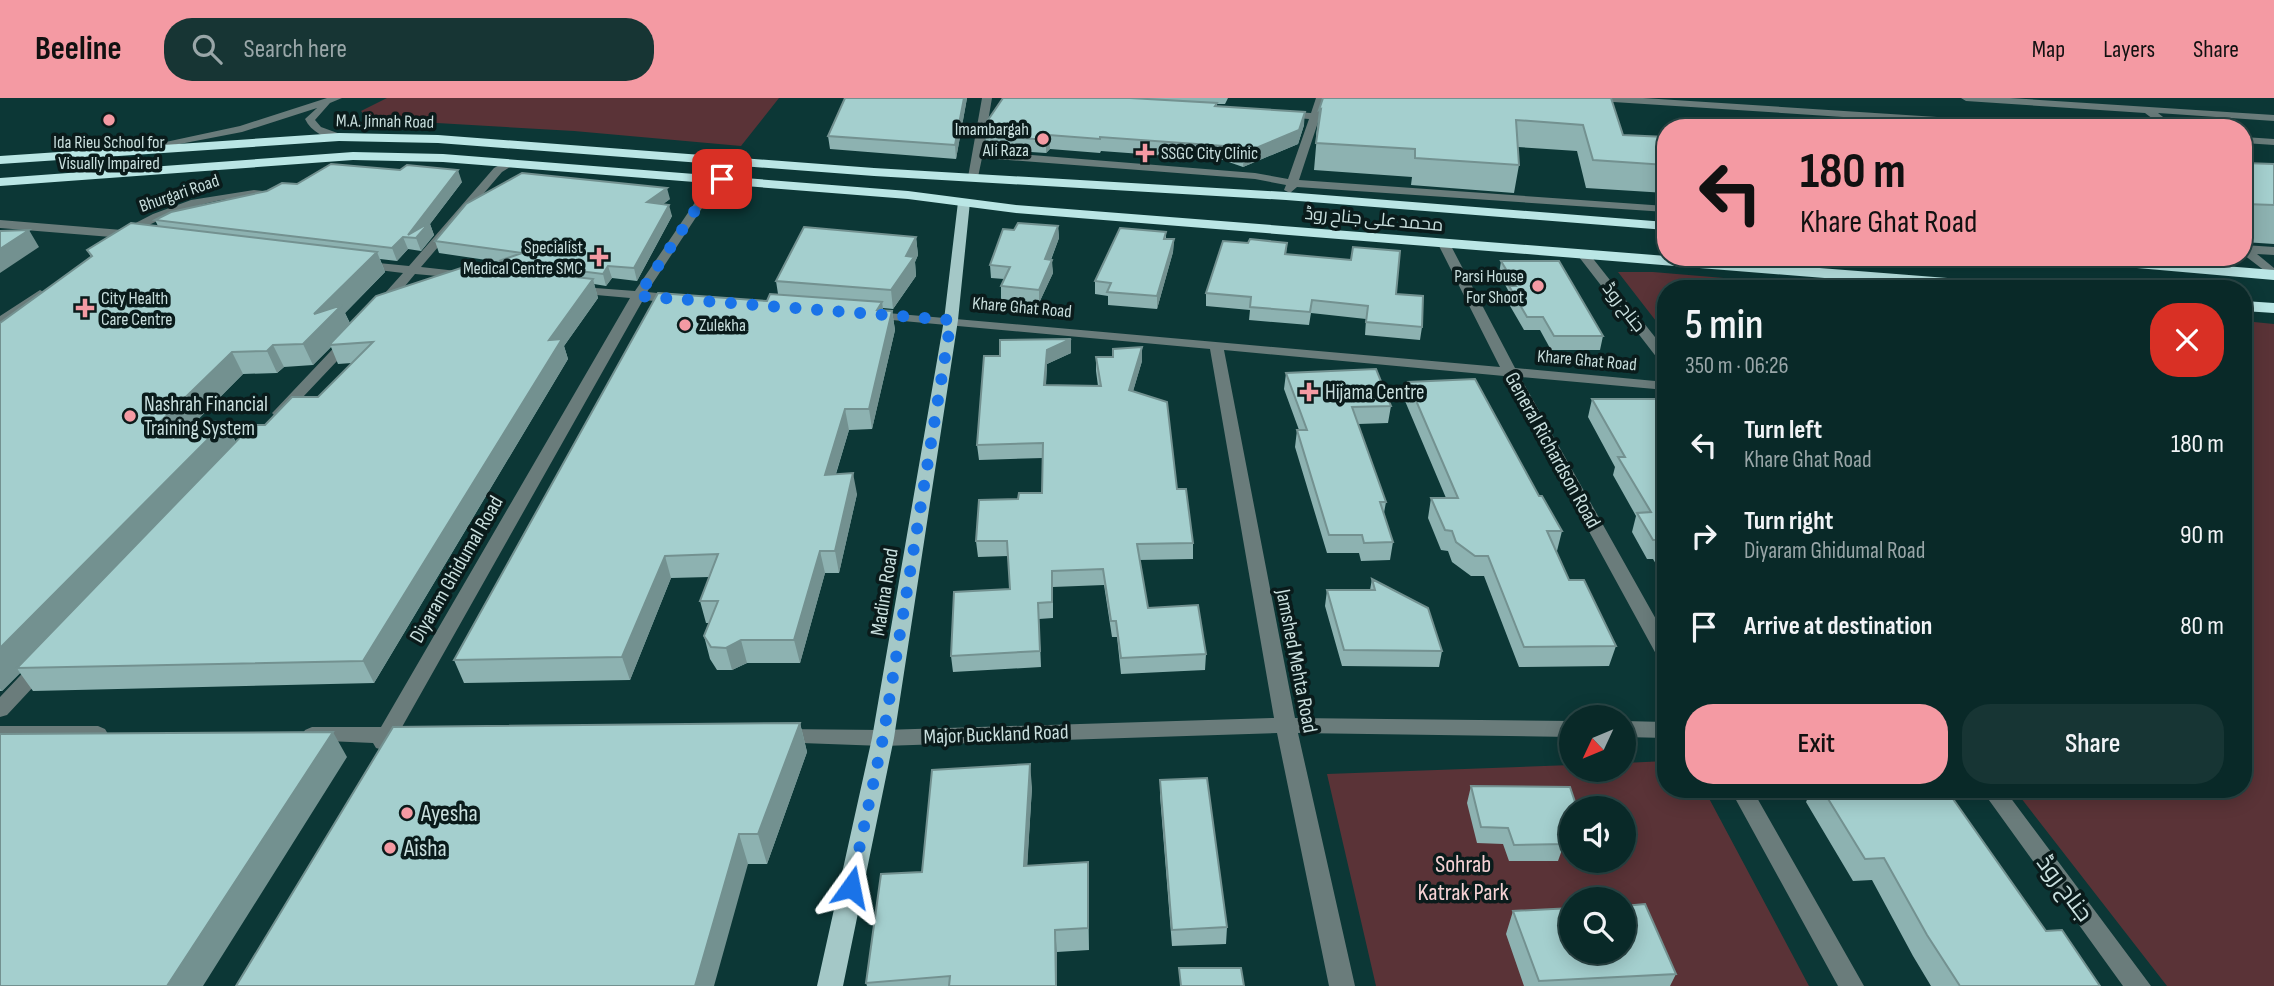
<!DOCTYPE html>
<html lang="en">
<head>
<meta charset="utf-8">
<style>
	body { margin:0; font-family:"Sofia Sans Condensed",Cairo,sans-serif; background:#173534; color:#f1f3f6; height:100vh; display:flex; flex-direction:column; font-size:26px; white-space:nowrap }
	* { box-sizing:border-box; margin:0 }
	p { font-size:23px; color:#99a6a8 }
	.icon { flex:none; width:38px; height:38px; fill:none; stroke:currentColor; stroke-width:2; stroke-linecap:round; stroke-linejoin:round }
	.map { position:relative; flex:1; overflow:hidden }
	.drawer { position:absolute; left:1657px; top:182px; width:595px; height:518px; display:flex; flex-direction:column; background:#092928; border-radius:28px; box-shadow:0 4px 18px #0003,0 0 0 2px #294545 }
	.drawer>* { flex:none }
	.hud { position:absolute; left:1657px; top:21px; width:595px; height:147px; border-radius:28px; box-shadow:0 4px 18px #0003,0 0 0 2px #294545; background:#f49aa3; color:#111; overflow:hidden }
	.needle { width:46px; rotate:226deg }
	.controls { position:absolute; left:1559px; top:607px; display:grid; gap:14px }
	.controls a { display:grid; place-items:center; width:77px; height:77px; border-radius:50%; background:#092928; box-shadow:0 4px 18px #0003,0 0 0 2px #294545; font-size:35px }
	.pin { position:absolute; display:grid; place-items:center; width:60px; height:60px; color:#fff; margin:-30px; border-radius:14px; box-shadow:0 4px 10px #0006 }
	.me { position:absolute; width:77px; margin:-38px; rotate:12deg; stroke-linejoin:round; filter:drop-shadow(0 0 5px #0008) }
	.turn { display:flex; align-items:center; gap:24px; height:147px; padding:0 28px; font-size:32px }
	.turn .icon { width:91px; height:91px; stroke-width:2.5 }
	.turn b { display:block; font-size:49px; line-height:60px }
	.round { display:grid; place-items:center; flex:none; width:74px; height:74px; border-radius:28px; background:#173534 }
	.headline { display:flex; align-items:center; justify-content:space-between; height:119px; padding:0 28px }
	h1 { font-size:42px; font-weight:600; line-height:52px }
	.button { display:flex; gap:14px; margin-top:auto; padding:14px 28px }
	.button a { flex:1; height:80px; border-radius:28px; background:#f49aa3; color:#111; font-size:28px; font-weight:600; line-height:80px; text-align:center }
	.button a+a { background:#173534; color:#f1f3f6 }
	ul { padding:0; list-style:none }
	li { display:flex; align-items:center; gap:21px; height:91px; padding:0 28px }
	li div { flex:1 }
	li b { display:block; font-size:26px }
	li em { font-style:normal }
	header { display:flex; align-items:center; gap:42px; box-sizing:border-box; height:98px; padding:0 35px; background:#f49aa3; color:#111 }
	header strong { font-size:33px }
	nav { display:flex; gap:38px; margin-inline-start:auto; font-size:24px }
	.search { width:490px; height:63px; background:#173534; display:flex; align-items:center; gap:18px; box-sizing:border-box; padding:0 24px; border-radius:28px; color:#99a6a8; font-size:26px }
	.map>svg:first-child { display:block }
	.green { fill:#5a3337; fill-rule:evenodd }
	.lines { fill:none; stroke-linecap:round; stroke-linejoin:round }
	.minor { fill:#6a7c7b; fill-rule:evenodd }
	.major { fill:#a4c8c7; fill-rule:evenodd }
	.highway { fill:#bae6e5; fill-rule:evenodd }
	.wall { fill:#8db2b1; fill-rule:evenodd }
	.shaded-wall { fill:#739190 }
	.building { fill:#a4cfce; stroke:#739190; stroke-width:2 }
	.route { stroke:#1a73e8; stroke-width:12; stroke-dasharray:0 21.6 }
	.poi-dot { fill:#f49aa3; stroke:#0a1b1b; stroke-width:2.5 }
	.labels { text-anchor:middle; stroke-width:7; stroke-linejoin:round; paint-order:stroke }
	.far-street-label { font-size:18px; fill:#c9dfde; stroke:#0a1b1b }
	.far-poi-label { font-size:18px; fill:#c9dfde; stroke:#0a1b1b; text-anchor:end }
	.poi-label { font-size:21px; fill:#c9dfde; stroke:#0a1b1b; text-anchor:start }
	.street-label { font-size:21px; fill:#c9dfde; stroke:#0a1b1b }
	.near-poi-label { font-size:24px; fill:#c9dfde; stroke:#0a1b1b; text-anchor:start }
	.near-park-label { font-size:24px; fill:#f7d2d5; stroke:#0a1b1b }
	.near-street-label { font-size:24px; fill:#c9dfde; stroke:#0a1b1b }
</style>
</head>
<body>
<header>
<strong>Beeline</strong>
<div class="search"><svg class="icon" aria-label="search" viewBox="0 0 24 24"><circle cx="10" cy="10" r="6"/><path d="M15 15l6 6"/></svg>Search here</div>
<nav><a>Map</a><a>Layers</a><a>Share</a></nav>
</header>
<div class="map">
<svg width="2274" height="888" viewBox="0 0 2274 888">
	<rect width="100%" height="100%" fill="#0c3736"/>
	<!-- green -->
	<path class="green" d="M387,0H779L741,48L574,33L368,21L361,13Z
		M1618,174H1653L1854,191H1666V236Z
		M2244,223L2274,226V888H2167L2014,691H2244Z
		M1666,663V691H1704L1809,888H1376L1327,676L1571,667L1572,672H1624V665ZM1572,710H1624V763H1572ZM1572,802H1624V854H1572Z"/>
	<g class="lines">
		<!-- minor -->
		<path class="minor" d="M327,0H342L330,5L315,22L321,29L343,37V41C327,42 312,35 305,21L317,10L242,34L138,54L133,51L240,28Z
			M982,0H992L983,53L1255,75L1288,81L1309,21L1282,19L1277,16L1282,13L1311,15L1316,0H1326L1299,82L1666,108V114L1297,89L1290,95L1284,92L1286,87L1255,81L982,60L978,79L973,82L968,79Z
			M1593,0H1643L2063,27L2068,30H2012L1598,3Z
			M1961,0H2010L2274,17V23L2158,15L2177,30H2165L2145,15L1966,3Z
			M2244,39L2274,41V47L2244,45Z
			M509,62L513,63V67L502,74L421,169L466,174L471,175V181L415,176L386,211H376V205L403,175L362,170L356,166L358,163L409,168L494,70Z
			M718,79L728,81L708,101L647,194L678,197L685,201L678,205L643,202L402,629L417,632L420,637L417,642L393,645L390,650L383,652L376,650L373,645L305,642L302,637L305,632L312,629H381L630,200L574,195L568,191L569,188L635,193L700,97Z
			M254,92L273,94L279,97C271,103 258,99 247,99C210,101 177,113 143,130L137,134L142,137L136,141L0,130V122L122,132L153,116L191,102Z
			M1444,142L1450,146L1515,270L1666,284V292L1520,279L1666,539V563L1659,561L1656,556L1504,278L1224,252L1295,620L1572,623V639L1298,635L1355,888H1329L1277,635L883,648L774,644L771,639L774,634L781,631L883,632L1274,620L1210,251L870,220L865,219V213L1500,269L1438,146Z
			M2244,147L2274,149V157L2257,156L2274,170V180L2244,157Z
			M1583,152L1587,153L1666,253V266L1661,265L1579,159L1577,156Z
			M40,192L47,196L45,199L0,228V218Z
			M350,237L357,241L355,244L285,318H275L272,315L275,312L345,238Z
			M42,560L49,562L52,567L49,572L7,617L0,619V599L35,562Z
			M1624,623L1666,624V640L1624,639Z
			M0,628H98L105,631L108,636L105,641L98,644H0Z
			M1730,691H1752L1864,888H1838Z
			M1981,691H2004L2151,888H2123Z"/>
		<!-- major -->
		<path class="major" d="M964,101L970,104L958,222L894,640L843,888H817L872,640L944,222L958,104Z"/>
		<!-- highway -->
		<path class="highway" d="M339,35L438,37L874,70L1286,94L1666,124V132L1286,102L874,78L438,45L339,43L0,66V58Z
			M353,54L443,56L908,93L1016,107L2024,186L2032,191H1961L1016,115L908,101L443,64L353,62L0,88V80Z
			M2050,159H2114L2274,172V182L2057,163Z
			M2244,203L2274,205V215L2244,213Z"/>
	</g>
	<!-- wall -->
	<path class="wall" d="M967,0L956,61L830,51L828,38Z
		M1003,0H1228L1225,6H1217V9L1304,27L1298,46L1243,69L1223,62L1101,53L1100,55L1050,51L1046,55L986,51L985,37Z
		M1323,0H1611L1623,37L1666,39V95L1586,90L1577,53L1518,49L1519,67L1514,95L1411,87L1412,79L1314,72L1317,37L1316,38Z
		M2244,65L2274,66V146L2244,144Z
		M462,84L430,126L434,137L421,153L408,151L397,163L380,161L385,174L345,215L350,225L502,171L500,164L439,155L435,143L670,101L663,106L672,118L637,183L612,180L606,188L594,186L598,200L564,248L568,261L374,585L33,593L20,575L2,593H0V225L91,159L87,152L158,128L155,122L297,86ZM331,249L338,266L352,265L318,299L236,344L225,324L196,323L243,276L277,275L284,269L313,267Z
		M1058,128L1059,140L1051,162L1053,175L1039,205L1001,201V188L1004,181L991,180L990,167L1014,132Z
		M1166,134V141H1174L1173,154L1157,211L1108,207V198L1095,196V183Z
		M916,139L918,157L915,164L916,178L893,211L883,210V212L892,213L895,232L872,331L849,332L836,376L857,396L839,475H825L800,565H747L732,572H717L710,561L704,538L709,525H706L700,503L709,479L671,480L630,582L464,585L454,562L767,203L778,196L776,183Z
		M1248,145H1287L1286,157L1396,196L1422,229L1420,242L1365,237L1366,221L1311,215L1309,227L1249,222L1250,212L1206,208V195Z
		M1501,163L1603,238L1600,252H1551L1540,232H1524L1506,201L1508,192L1499,176Z
		M1071,241V255L1047,266L1046,287L1098,288L1096,273V259H1113L1142,249V263L1133,293L1177,391L1193,445V461L1139,462L1148,510L1206,556L1205,572L1121,576L1117,539H1112L1104,487L1053,489V520L1039,521L1041,569L953,574L951,558L1010,491L1008,458L978,459L976,443L1018,401L1042,395L1043,360L979,362L977,347L1000,258Z
		M1286,275L1391,308L1388,325L1358,326L1386,404L1384,415L1393,444L1390,462L1361,463L1359,455H1327L1295,349L1297,332H1299L1284,291Z
		M1408,284L1539,398L1562,433L1557,453H1556L1569,482L1616,548L1609,568L1519,569L1484,478H1471L1452,464L1448,453L1441,452L1428,420L1431,400H1446L1405,303Z
		M1592,301L1666,307V483L1653,461H1647L1632,434L1636,418L1613,377L1615,369L1588,319Z
		M1372,481L1442,553L1439,569L1342,568L1325,508L1327,492H1370Z
		M800,625L807,654L767,766H748L236,888Z
		M1160,682L1227,829L1226,846L1172,848L1160,698Z
		M1471,688L1572,710V746H1564L1558,763H1509L1503,746L1477,745L1467,705Z
		M1032,689L1027,768L1088,786L1089,852L1057,854V888H867L866,885L922,774Z
		M1812,691H1946L2046,833L2100,888H1931L1913,858L1872,782L1853,783L1806,704Z
		M1513,813L1676,876L1670,888H1524L1506,836Z"/>
	<!-- shaded-wall -->
	<path class="shaded-wall" d="M964,0H967L956,61L955,47Z
		M1321,11L1319,37L1316,38L1319,12Z
		M1305,14L1304,27L1298,46L1243,69L1244,55Z
		M1049,37L1050,51L1046,55V42Z
		M458,72L462,84L430,126L434,137L421,153L416,140L408,137Z
		M667,90L670,101L650,116L647,104Z
		M669,107L672,118L637,183L634,170Z
		M1058,128L1059,140L1046,174L1045,161Z
		M29,132L39,149L0,175V151Z
		M403,139L408,151L397,163L392,150Z
		M916,139L918,157L915,164L916,178L893,211L891,192L906,158Z
		M1174,141L1173,154L1157,211V198Z
		M377,154L385,174L345,215L351,228L329,247L331,249L313,267L303,246L314,216Z
		M1052,162L1053,175L1039,205V192Z
		M608,168L612,180L606,188L603,176Z
		M593,181L598,200L564,248L568,261L374,585L363,563L549,242Z
		M882,204L885,223L877,212Z
		M892,213L895,232L872,331L869,311Z
		M1071,241V255L1047,266L1045,302L1044,287L1047,252Z
		M273,247L284,269L277,275L267,253Z
		M1142,249V263L1129,307V292Z
		M232,254L243,276L174,346L161,323Z
		M845,311L849,332L829,398L825,377Z
		M225,324L237,347L17,570L20,575L2,593L0,591V550Z
		M853,375L857,396L839,475L835,453Z
		M820,453L825,475L800,565L794,542Z
		M665,458L671,480L630,582L622,559Z
		M741,542L747,565L732,572L726,550Z
		M800,625L807,654L767,766L758,736Z
		M333,634L347,659L203,888H167Z
		M1030,666L1032,689L1026,790L1024,768Z
		M739,736L748,766L714,888H695Z
		M1055,832L1057,854V888H1056Z"/>
	<!-- building -->
	<path class="building" d="M845,0H964L955,47L828,38Z
		M1003,0H1130L1217,5L1215,8L1305,14L1299,32L1244,55L1224,48L1100,39V41L1049,37L1046,42L985,37L988,22Z
		M1323,0H1611L1623,37L1666,39V67L1593,62L1583,27L1516,22L1519,67L1415,60V51L1316,45L1321,11L1319,12Z
		M2244,65L2274,66V107L2245,106L2244,104Z
		M331,66L400,72L407,67L458,72L408,137L429,125L416,140L403,139L392,150L155,122L171,114L267,93L282,85L297,86Z
		M522,75L667,90L647,104L669,107L634,170L608,168L603,176L499,163L522,155L435,143L466,106Z
		M131,125L377,154L314,216L342,207L303,246L273,247L267,253L232,254L161,323L225,324L0,550V225L92,158L87,152Z
		M1018,125L1058,128L1045,161L1052,162L1039,192L1001,188L1010,169L990,167L1003,131L1014,132Z
		M804,129L916,139L906,158L914,159L891,192L776,183Z
		M1120,130L1166,134L1164,141H1174L1157,198L1107,194L1111,185L1095,183Z
		M29,132L0,151V133Z
		M1250,141L1287,145L1285,156L1351,162L1353,149L1400,153L1396,196L1423,198L1422,229L1366,224L1368,208L1312,202L1310,214L1250,209L1251,199L1206,195L1223,143L1248,145Z
		M1501,163H1559L1603,238H1554L1543,219H1527L1509,188H1516Z
		M470,167L593,181L549,242L562,241L363,563L17,570L252,327H265L292,299H318L373,244L329,247L376,198Z
		M658,195L767,203L770,196L882,204L877,212L892,213L869,311H845L825,377L853,375L835,453H820L794,542H741L726,550L711,549L704,538L718,503H700L718,456L665,458L622,559L454,562Z
		M1071,241L1047,252L1044,287L1101,288L1096,259H1113V251L1142,249L1129,292L1167,304L1177,391H1186L1193,445L1137,446L1148,510L1198,507L1206,556L1121,560L1116,523H1111L1103,471L1052,473V504L1038,505L1040,553L951,558L954,494L1010,491L1007,443H976L979,402L1018,401L1019,395H1042L1043,345L977,347L984,258H1000V242Z
		M1376,271L1391,308L1352,309L1386,404H1380L1393,444L1364,445L1362,437H1329L1297,332H1307L1286,275Z
		M1475,281L1539,398H1542L1562,433H1547L1569,482H1584L1616,548L1524,549L1488,458H1475L1456,444L1452,433L1445,432L1431,400H1458L1408,284Z
		M1592,301H1658L1662,307H1666V453L1660,442H1653L1637,415L1651,414L1618,359H1625Z
		M1372,481L1428,510L1442,553L1344,552L1327,492H1375Z
		M800,625L758,736H739L695,888H236L393,629Z
		M333,634L167,888H0V636Z
		M1030,666L1024,768L1088,764V830L1055,832L1056,888H949L950,878L866,885L881,776L922,774L932,672Z
		M1207,680L1227,829L1172,832L1160,682Z
		M1471,688L1570,689L1577,710H1572V730L1560,729L1564,746L1514,747L1508,730L1481,729Z
		M1822,691H1946L2046,833L2062,832L2100,888H1960L1927,837L1884,760L1865,761Z
		M1645,806L1676,876L1539,883L1513,813L1572,810V854H1624V808Z
		M1179,870H1241L1244,888H1181Z"/>
	<g class="lines">
		<!-- route -->
		<path class="route" d="M722,81L704,99L638,198L951,222L883,640L851,789"/>
	</g>
	<!-- markers -->
	<g class="poi-dot">
		<circle cx="109" cy="22" r="7"/>
		<circle cx="1043" cy="41" r="7"/>
		<path d="M1141.5 44.5h7v7h7v7h-7v7h-7v-7h-7v-7h7z"/>
		<path d="M595.5 148.5h7v7h7v7h-7v7h-7v-7h-7v-7h7z"/>
		<circle cx="1538" cy="188" r="7"/>
		<path d="M81.5 199.5h7v7h7v7h-7v7h-7v-7h-7v-7h7z"/>
		<circle cx="685" cy="227" r="7"/>
		<path d="M1305.5 283.5h7v7h7v7h-7v7h-7v-7h-7v-7h7z"/>
		<circle cx="130" cy="318" r="7"/>
		<circle cx="407" cy="715" r="7"/>
		<circle cx="390" cy="750" r="7"/>
	</g>
	<g class="labels">
		<!-- far-street labels -->
		<g class="far-street-label">
			<text transform="translate(385 23) rotate(1)" y="6">M.A. Jinnah Road</text>
			<text transform="translate(179 95) rotate(-19)" y="6">Bhurgari Road</text>
			<text transform="translate(1374 121) rotate(5)" y="6">محمد علی جناح روڈ</text>
			<text transform="translate(1022 209) rotate(5)" y="6">Khare Ghat Road</text>
			<text transform="translate(1624 209) rotate(52)" y="6">جناح روڈ</text>
			<text transform="translate(1587 262) rotate(5)" y="6">Khare Ghat Road</text>
		</g>
		<!-- far-poi labels -->
		<g class="far-poi-label">
			<text x="1029" y="37">Imambargah<tspan x="1029" dy="21">Ali Raza</tspan></text>
			<text x="109" y="50" text-anchor="middle">Ida Rieu School for<tspan x="109" dy="21">Visually Impaired</tspan></text>
			<text x="1161" y="61" text-anchor="start">SSGC City Clinic</text>
			<text x="583" y="155">Specialist<tspan x="583" dy="21">Medical Centre SMC</tspan></text>
			<text x="1524" y="184">Parsi House<tspan x="1524" dy="21">For Shoot</tspan></text>
			<text x="101" y="206" text-anchor="start">City Health<tspan x="101" dy="21">Care Centre</tspan></text>
			<text x="699" y="233" text-anchor="start">Zulekha</text>
		</g>
		<!-- poi labels -->
		<g class="poi-label">
			<text x="1325" y="301">Hijama Centre</text>
			<text x="144" y="313">Nashrah Financial<tspan x="144" dy="24">Training System</tspan></text>
		</g>
		<!-- street labels -->
		<g class="street-label">
			<text transform="translate(1553 352) rotate(61)" y="7">General Richardson Road</text>
			<text transform="translate(456 471) rotate(-60)" y="7">Diyaram Ghidumal Road</text>
			<text transform="translate(884 494) rotate(-81)" y="7">Madina Road</text>
			<text transform="translate(1297 563) rotate(79)" y="7">Jamshed Mehta Road</text>
			<text transform="translate(996 636) rotate(-2)" y="7">Major Buckland Road</text>
		</g>
		<!-- near-poi labels -->
		<g class="near-poi-label">
			<text x="421" y="723">Ayesha</text>
			<text x="404" y="758">Aisha</text>
		</g>
		<!-- near-park labels -->
		<g class="near-park-label">
			<text x="1463" y="774">Sohrab<tspan x="1463" dy="28">Katrak Park</tspan></text>
		</g>
		<!-- near-street labels -->
		<g class="near-street-label">
			<text transform="translate(2065 790) rotate(53)" y="8">جناح روڈ</text>
		</g>
	</g>
</svg>
<div class="controls">
<a><svg class="needle" viewBox="-14 -14 28 28"><path d="M0-13l5 13h-10z" fill="#e53935"/><path d="M0 13l5-13h-10z" fill="#99a6a8"/></svg></a>
<a><svg class="icon" aria-label="sound" viewBox="0 0 24 24"><path d="M4 9h4l5-4v14l-5-4H4zM17 9q2 3 0 6"/></svg></a>
<a><svg class="icon" aria-label="search" viewBox="0 0 24 24"><circle cx="10" cy="10" r="6"/><path d="M15 15l6 6"/></svg></a>
</div>
<div class="pin" style="left:722px;top:81px;background:#d93025"><svg class="icon" aria-label="arrive" viewBox="0 0 24 24"><path d="M6 21V4h12l-3 4 3 4H6"/></svg></div>
<svg class="me" style="left:851px;top:789px" viewBox="-20 -20 40 40"><path d="M0-17L14 15 0 8-14 15z" fill="#1a73e8" stroke="#fff" stroke-width="4"/></svg>
<div class="hud">
<div class="turn"><svg class="icon" aria-label="left" viewBox="0 0 24 24"><path d="M17 20v-9H6M10 6l-5 5 5 5"/></svg><div><b>180 m</b>Khare Ghat Road</div></div>
</div>
<section class="drawer">
<div class="headline"><div><h1>5 min</h1><p>350 m · 06:26</p></div><a class="round" style="background:#d93025;color:#fff"><svg class="icon" aria-label="close" viewBox="0 0 24 24"><path d="M6 6l12 12M18 6L6 18"/></svg></a></div>
<ul>
<li><svg class="icon" aria-label="left" viewBox="0 0 24 24"><path d="M17 20v-9H6M10 6l-5 5 5 5"/></svg><div><b>Turn left</b><p>Khare Ghat Road</p></div><em>180 m</em></li>
<li><svg class="icon" aria-label="right" viewBox="0 0 24 24"><path d="M7 20v-9h11M14 6l5 5-5 5"/></svg><div><b>Turn right</b><p>Diyaram Ghidumal Road</p></div><em>90 m</em></li>
<li><svg class="icon" aria-label="arrive" viewBox="0 0 24 24"><path d="M6 21V4h12l-3 4 3 4H6"/></svg><div><b>Arrive at destination</b></div><em>80 m</em></li>
</ul>
<div class="button"><a>Exit</a><a>Share</a></div>
</section>
</div>
</body>
</html>
